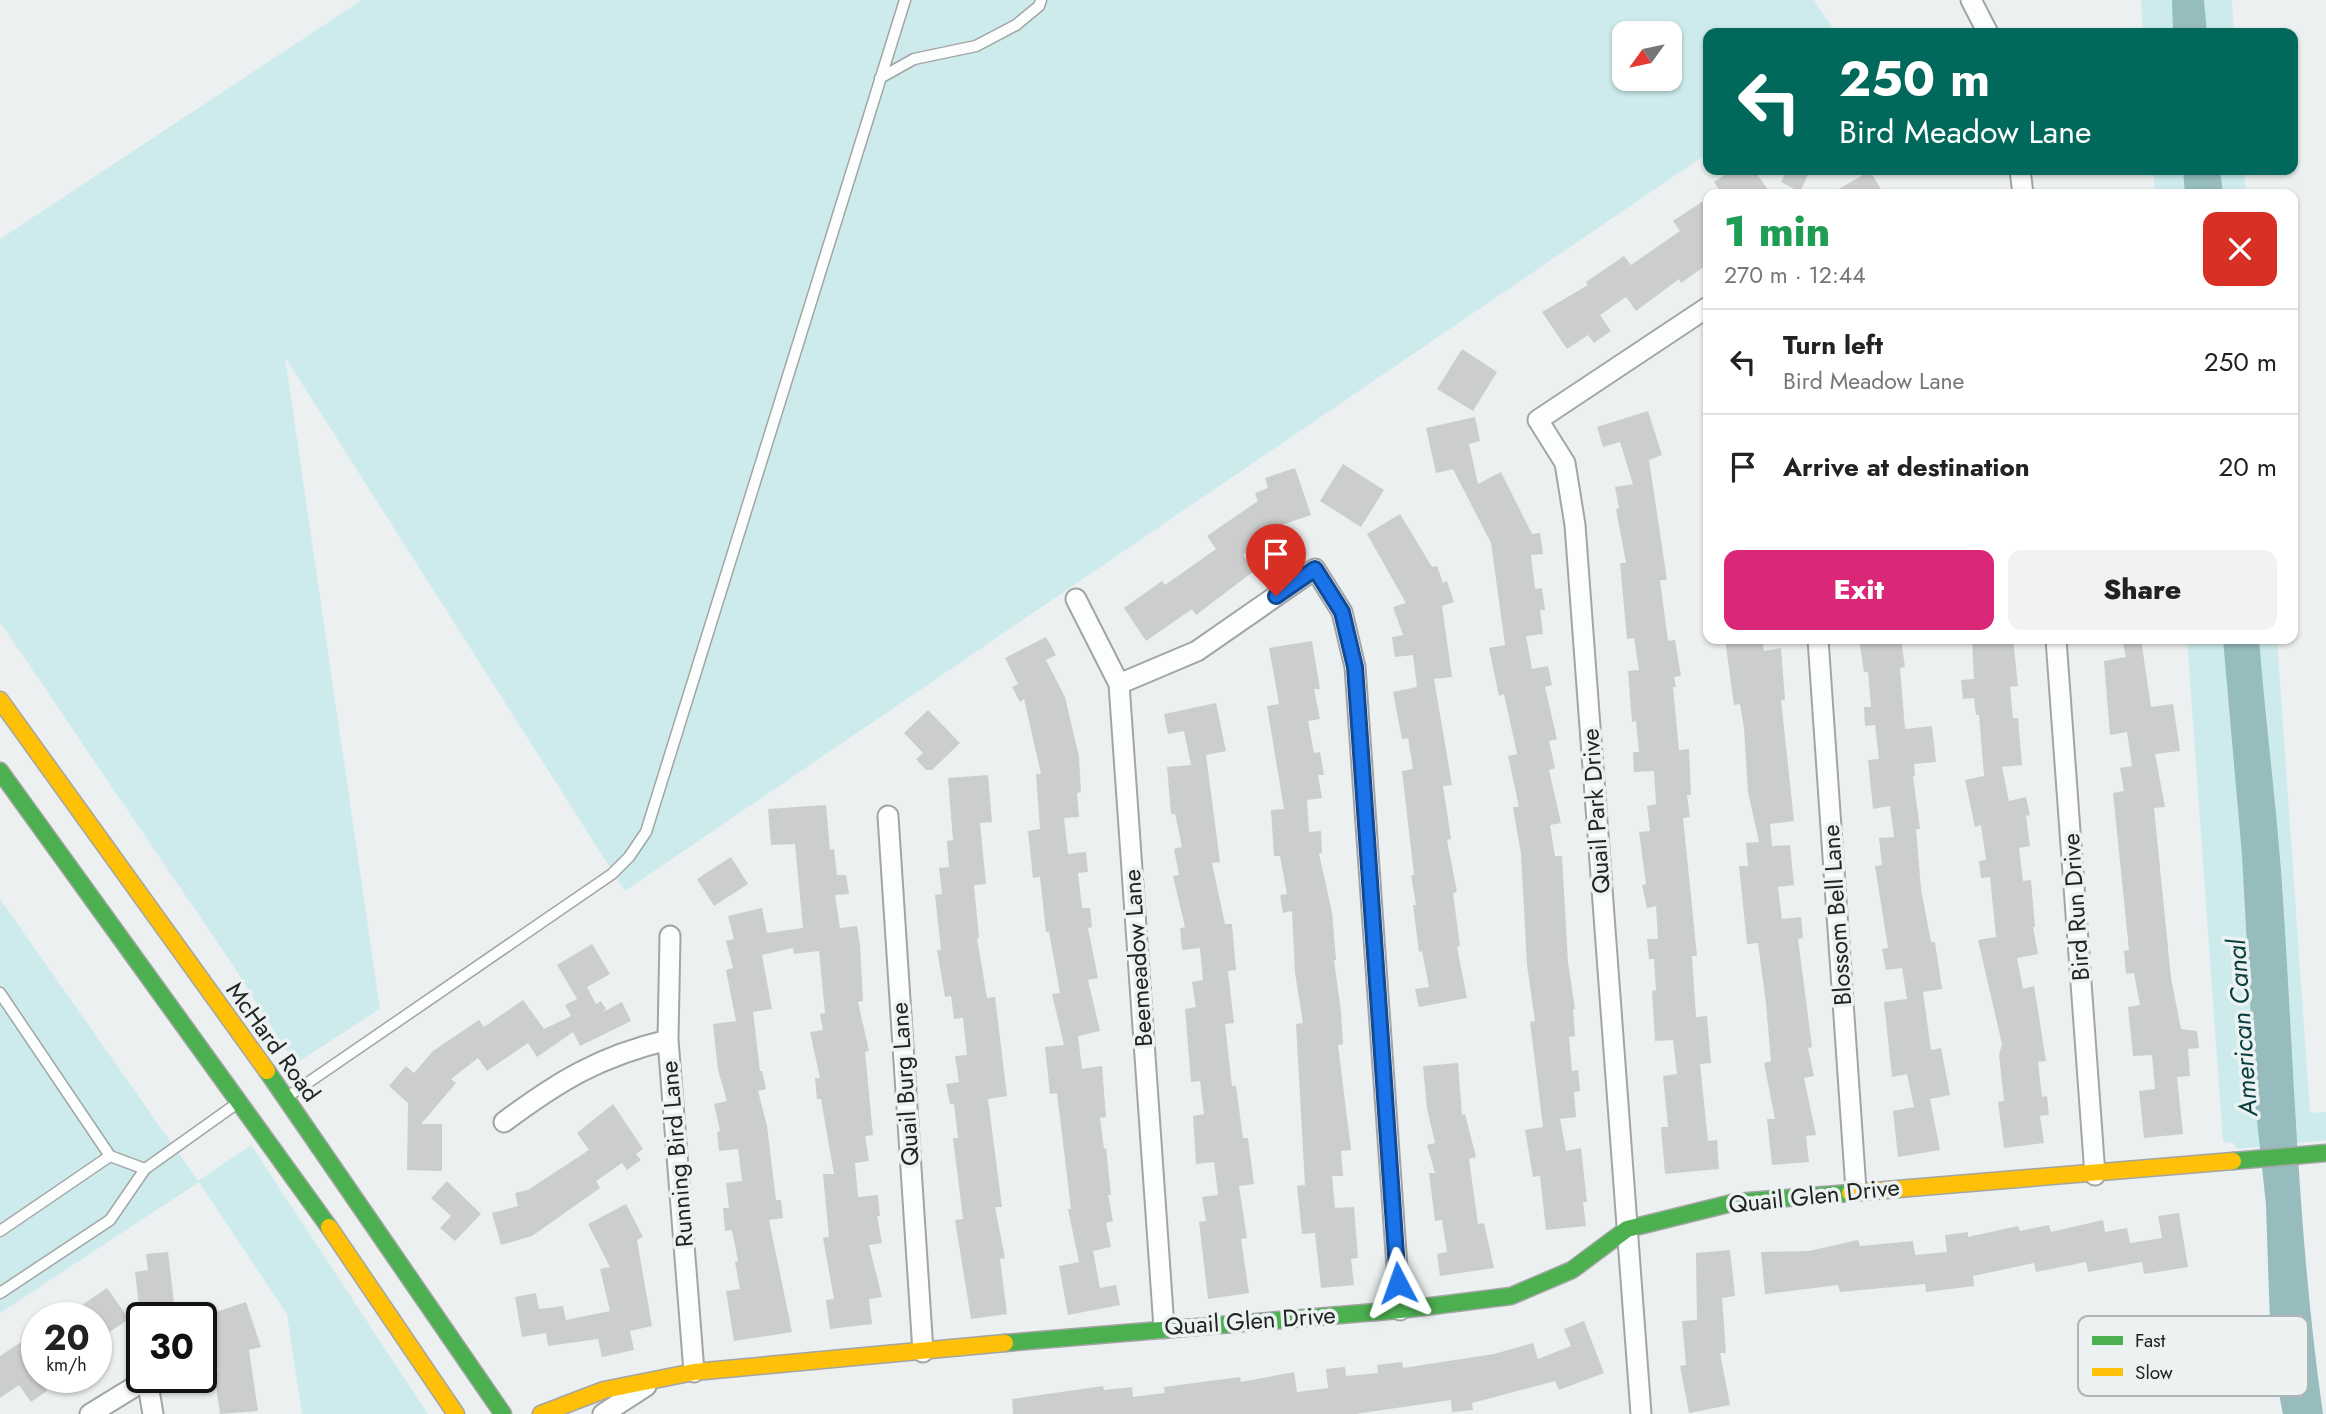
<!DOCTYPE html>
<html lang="en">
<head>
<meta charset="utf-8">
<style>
	body { margin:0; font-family:Jost,sans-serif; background:#f2f2f2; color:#222; height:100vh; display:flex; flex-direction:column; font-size:26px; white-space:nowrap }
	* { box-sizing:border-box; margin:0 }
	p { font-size:23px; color:#767676 }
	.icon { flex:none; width:38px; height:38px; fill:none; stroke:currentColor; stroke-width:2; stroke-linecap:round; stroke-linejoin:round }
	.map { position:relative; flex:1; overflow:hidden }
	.drawer { position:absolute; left:1703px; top:189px; width:595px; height:455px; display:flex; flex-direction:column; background:#fff; border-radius:14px; box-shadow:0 2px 5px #0004 }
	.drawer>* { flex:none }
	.top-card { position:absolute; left:1703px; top:28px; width:595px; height:147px; border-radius:14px; box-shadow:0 2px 5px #0004; background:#00695c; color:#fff; overflow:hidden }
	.needle { width:46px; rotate:237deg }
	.buttons { position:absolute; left:1612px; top:21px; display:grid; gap:14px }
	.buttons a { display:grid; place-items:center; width:70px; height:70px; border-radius:14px; background:#fff; box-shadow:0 2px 5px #0004; font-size:35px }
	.speed { position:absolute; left:21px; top:1302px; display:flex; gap:14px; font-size:35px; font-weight:700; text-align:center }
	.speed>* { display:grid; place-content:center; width:91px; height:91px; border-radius:50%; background:#fff; box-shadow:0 2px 5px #0004; line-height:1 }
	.speed small { font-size:18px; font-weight:400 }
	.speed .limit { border:4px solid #111; border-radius:10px; background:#fff; color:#111 }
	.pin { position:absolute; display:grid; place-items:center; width:60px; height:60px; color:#fff; margin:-72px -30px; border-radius:50% 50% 50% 0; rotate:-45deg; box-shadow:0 0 7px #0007 }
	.pin .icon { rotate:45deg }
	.me { position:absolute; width:77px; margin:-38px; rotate:356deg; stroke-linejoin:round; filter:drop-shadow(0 0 5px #0008) }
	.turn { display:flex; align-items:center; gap:24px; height:147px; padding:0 21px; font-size:32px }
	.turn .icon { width:91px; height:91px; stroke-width:2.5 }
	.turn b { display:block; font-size:49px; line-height:60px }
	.round { display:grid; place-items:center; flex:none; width:74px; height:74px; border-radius:14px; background:#f2f2f2 }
	.summary { display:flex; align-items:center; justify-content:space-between; height:119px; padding:0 21px }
	h1 { font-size:42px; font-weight:800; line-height:52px; color:#1e9e55 }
	.primary-button { display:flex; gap:14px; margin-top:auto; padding:14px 21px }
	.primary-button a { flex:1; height:80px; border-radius:14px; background:#db2777; color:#fff; font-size:28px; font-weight:800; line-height:80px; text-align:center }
	.primary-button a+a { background:#f2f2f2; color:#222 }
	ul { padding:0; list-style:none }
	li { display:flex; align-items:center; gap:21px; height:105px; padding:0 21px; border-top:2px solid #e0e0e0 }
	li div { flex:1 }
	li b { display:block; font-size:26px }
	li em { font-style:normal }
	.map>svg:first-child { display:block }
	.green { fill:#cdebec; fill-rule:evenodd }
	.water { fill:#96bcbe }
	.building { fill:#cccece }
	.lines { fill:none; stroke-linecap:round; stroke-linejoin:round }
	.lane-casing { stroke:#a3a5a5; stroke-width:13 }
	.street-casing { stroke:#a3a5a5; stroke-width:23 }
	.fast-casing { stroke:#a3a5a5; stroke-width:19 }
	.slow-casing { stroke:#a3a5a5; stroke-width:19 }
	.lane { stroke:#fcfdfd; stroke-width:10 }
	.street { stroke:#fcfdfd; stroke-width:19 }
	.fast { stroke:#4caf50; stroke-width:16 }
	.slow { stroke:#ffc107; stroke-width:16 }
	.route-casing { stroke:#114b97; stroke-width:18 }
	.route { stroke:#1a73e8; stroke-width:12 }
	.labels { text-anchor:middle; stroke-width:7; stroke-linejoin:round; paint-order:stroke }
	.street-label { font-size:24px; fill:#222424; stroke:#ecf1f1 }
	.water-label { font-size:26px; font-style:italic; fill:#093e40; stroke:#ecf1f1 }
	.key { fill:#ecf1f1; stroke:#afb4b4; stroke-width:2 }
	.key-label { font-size:19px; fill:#222424 }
</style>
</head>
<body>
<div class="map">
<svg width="2326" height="1414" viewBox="0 0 2326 1414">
	<rect width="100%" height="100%" fill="#edf0f0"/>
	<!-- green -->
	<path class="green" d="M362,0H1814L1836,33H1708V153L625,891L285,357L380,1009L295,1064L234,967L0,622V239ZM1624,33H1670V79H1624Z
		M2141,0H2232L2234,33H2143Z
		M2153,170H2244L2246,194H2155Z
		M2187,639H2277L2310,1113L2326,1112V1140L2237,1149L2234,1143L2223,1142Z
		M0,899L198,1181L251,1145L428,1414H302L287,1314L199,1182L0,1313Z"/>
	<!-- water -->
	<path class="water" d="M2172,0H2204L2207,33H2173Z
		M2183,170H2220L2223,194H2185Z
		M2223,639H2259C2265,716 2275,793 2281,871C2294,1051 2297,1234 2323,1414H2283L2271,1354L2266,1205L2256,1111L2242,855Z"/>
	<!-- building -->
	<path class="building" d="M1732,170H1754L1771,194H1722L1714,182Z
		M1787,170H1810L1800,192L1781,182Z
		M1870,171L1884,194H1830Z
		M1708,198V264L1681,283L1679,279L1636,311L1626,297L1600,315L1611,331L1594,343L1588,335L1567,349L1542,312L1588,285L1586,282L1624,256L1631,265L1680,231L1673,221Z
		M1462,349L1497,372L1473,411L1437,389Z
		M1648,411L1662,455L1649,460L1667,580H1660L1668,641L1675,640L1681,676L1674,677L1676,687H1673L1679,750L1689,749L1691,795H1687L1690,817L1683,818L1697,956H1692L1696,1017L1707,1016L1711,1063L1700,1064L1708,1141L1717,1140L1719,1169L1665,1174L1661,1127H1668L1663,1076L1677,1074L1673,1040L1655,1041L1652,991L1656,990L1654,959H1649L1647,939H1658L1656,906L1647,908L1642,885L1646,884L1639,832L1650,831L1647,806L1656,804L1654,771L1634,772L1633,752H1639L1636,721L1632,722L1628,671L1639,670L1634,638L1627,639L1620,563H1626L1616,509L1619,508L1615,487L1633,484L1620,442L1603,447L1597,427Z
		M1475,417L1480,441L1469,444L1478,484L1501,472L1532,534L1540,533L1543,554L1531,555L1535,589L1542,588L1545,610H1540L1543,634L1526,636L1532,669L1548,666L1552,685L1545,687L1557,739L1549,741L1555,768L1549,770L1561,823L1550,825L1555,856H1562L1568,962L1575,1009H1573L1575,1036L1569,1037L1572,1071L1578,1070L1580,1091L1574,1092L1576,1117L1560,1119L1566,1151L1581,1148L1587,1202H1583L1586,1226L1546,1230L1540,1176L1533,1177L1525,1130L1543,1127L1530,1022L1535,1021L1527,965L1521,854L1513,807H1519L1508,756L1517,754L1504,694L1499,696L1489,648L1505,645L1491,543L1453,469L1436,473L1426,428Z
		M1343,464L1384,490L1361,527L1320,501Z
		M1295,468L1311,515L1261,532L1267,539L1243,555L1254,571L1196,615L1192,609L1146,641L1124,608L1162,581L1165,585L1216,549L1207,536L1258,501L1255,493L1268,488L1265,478Z
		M1400,514L1432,567L1437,566L1443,583L1447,581L1454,602L1442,606L1452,677L1434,679L1452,785L1443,786L1451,839L1447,840L1457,892L1453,893L1460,946L1457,947L1467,998L1419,1007L1415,989L1429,987L1422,951L1419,952L1413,905H1416L1411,875H1414L1402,771L1413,769L1408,738L1402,739L1393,692L1417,687L1413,655L1395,657L1392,637L1403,635L1393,607L1406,603L1367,534Z
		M1046,637L1056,655L1046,660L1065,697L1079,757L1081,792L1077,793L1079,817L1064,818L1068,854L1086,852L1088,872L1078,873L1082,908H1090L1092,927L1088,928L1098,978L1088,980L1100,1031L1078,1036L1082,1069L1102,1066L1106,1117L1100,1118L1104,1149L1106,1148L1111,1195H1108L1113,1221L1106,1223L1111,1247L1093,1251L1100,1288L1116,1285L1120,1305L1068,1315L1059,1266L1079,1262L1068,1209H1071L1057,1093L1050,1094L1045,1047L1064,1045L1052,994L1060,993L1049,932H1046L1040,877L1033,878L1028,831L1040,829L1036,774H1041L1024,699L1020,702L1012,687L1018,684L1005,658Z
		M1725,639H1762L1764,651L1781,648L1785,700H1781L1794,821L1770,824L1772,846L1790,845L1794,885L1778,887L1782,919L1801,917L1803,938L1798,939L1812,1047L1808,1048L1814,1076L1804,1078L1816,1135L1806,1136L1809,1162L1772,1165L1767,1119H1775L1764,1063L1771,1061L1766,1004L1758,943L1747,944L1739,866H1748L1746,843L1759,842L1748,792L1744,728L1740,704L1734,705Z
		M1859,639H1901L1905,667L1900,668L1905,729L1932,726L1936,762L1914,764L1915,776H1913L1920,829H1916L1921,889L1931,942H1935L1942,989L1923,992L1931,1050L1941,1048L1950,1095L1930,1099L1940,1150L1898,1157L1893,1111L1914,1107L1907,1074L1892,1077L1884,1002L1907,999L1902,968L1886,970L1882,949L1888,948L1875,866L1882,865L1879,838L1894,837L1890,806L1873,809L1868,760L1879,759L1875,725L1865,726L1864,707H1871L1868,672H1864Z
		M1972,639H2013L2018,686L2010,687L2013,718H2018L2022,765L2002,767L2009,801L2026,797L2030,815L2026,816L2030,846L2019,848L2023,881L2031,880L2035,927H2033L2038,954L2017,958L2023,989L2034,986L2046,1061L2038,1062L2042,1097L2047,1096L2049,1115L2040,1116L2044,1143L2004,1148L1998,1102L2004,1101L1999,1055L2002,1044L1978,940L1996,937L1990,877L1981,878L1979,861L1986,860L1981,825L1975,827L1965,780L1984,776L1979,715H1976L1974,698L1963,699L1961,680L1974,679Z
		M2122,639H2141L2151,707L2173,704L2180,751L2155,754L2165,807L2154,808L2171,978L2181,1029L2197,1031L2199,1048L2188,1049L2190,1076L2177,1077L2183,1134L2144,1138L2139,1091L2155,1089L2152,1055L2133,1056L2128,1007L2140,1005L2134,973L2126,974L2124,951L2129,950L2113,793L2124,791L2120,768L2132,766L2127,732L2110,735L2104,661L2126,657Z
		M1312,641L1320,689H1314L1320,719L1308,721L1314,753L1320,752L1324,775H1318L1322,798L1307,800L1309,832L1321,831L1322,853L1319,854L1332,912L1336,960H1334L1341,1012L1343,1044L1338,1045L1351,1150L1341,1151L1343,1176H1332L1335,1208L1354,1207L1358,1258L1351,1259L1354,1285L1321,1288L1315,1233L1302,1234L1297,1186L1305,1185L1296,1024L1303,1023L1295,973L1292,911L1283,913L1280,895L1287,894L1280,856H1274L1271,810L1284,809L1267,706L1279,704L1269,648Z
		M1216,703L1226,751L1206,755L1220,862L1212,863L1225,924H1232L1236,970L1228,971L1234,1023L1225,1024L1232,1086H1236L1243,1138H1248L1254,1184L1239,1186L1247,1238L1241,1239L1249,1293L1208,1299L1199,1222L1206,1221L1202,1197L1218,1195L1214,1162L1196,1164L1193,1116L1204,1114L1200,1081L1191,1082L1185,1009L1196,1007L1192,982L1203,980L1200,948L1182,950L1180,928L1185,927L1173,876L1179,875L1174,849L1182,847L1175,814H1171L1167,767L1191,765L1184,731L1168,734L1164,714Z
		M928,710L960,743L932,770H926L916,759L923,753L904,733Z
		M988,775L992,822L980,823L986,884L974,885L979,938H977L987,998L995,997L1007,1096L988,1099L1002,1207H995L1005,1258L1000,1259L1007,1314L971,1319L955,1220L963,1219L953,1138H958L954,1104H950L946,1084L959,1082L955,1056L967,1055L963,1018L954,1019L951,996L945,997L937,950H941L935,895L942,894L939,868L949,867L947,841L953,840L948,778Z
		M826,805L830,850L834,849L837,875H846L849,894L835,895L840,928L857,926L860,945L863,1001L858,1002L869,1051L865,1052L873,1135L865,1136L869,1161L855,1163L858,1197L878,1195L880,1216H877L882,1243L869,1245L882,1297L869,1299L872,1324L830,1329L826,1300L834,1299L823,1238L829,1237L823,1174H834L821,1099H817L815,1078H820L810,1032L823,1030L820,1014L825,1013L819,951L794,954L793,948L762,955L772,1009L753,1012L760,1071H762L766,1089L758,1091L767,1126L776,1200H781L783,1218L769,1220L792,1332L734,1341L726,1291L740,1289L735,1262L738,1261L732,1230L725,1231L723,1208H729L726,1183L742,1181L738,1149L719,1151L717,1132L720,1131L714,1104L727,1101L718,1070L713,1024L736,1021L726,970L733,968L726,941L734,939L728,916L762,908L767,933L803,928L795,844L771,845L768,809Z
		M731,857L748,884L714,906L697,879Z
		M592,944L610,974L587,987L596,1004L601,1001L606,1009L601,1013L622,1002L631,1021L580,1046L573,1032L537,1057L528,1043L487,1071L478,1058L451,1079L456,1083L421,1124H442V1171L407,1170L408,1103L389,1086L406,1066L414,1073L433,1051L479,1020L484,1027L523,1000L544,1029L571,1016L565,1005L577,999L557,965Z
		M1458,1063L1462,1115L1465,1114L1476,1157L1469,1159L1478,1224L1484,1223L1494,1268L1440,1276L1437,1254L1447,1252L1442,1220L1435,1221L1429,1173H1435L1427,1145L1435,1143L1427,1109L1423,1066Z
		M613,1104L643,1149L636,1154L641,1160L627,1170L622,1163L596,1181L600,1188L532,1236L501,1245L492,1213L518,1206L515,1193L528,1190L589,1150L577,1133Z
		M447,1181L481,1214L455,1241L440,1228L451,1216L431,1198Z
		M626,1204L643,1237L637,1240L652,1326L630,1331L634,1350L602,1357L598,1339L548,1346L546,1333L522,1337L515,1297L536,1293L539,1309L563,1306L566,1320L610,1311L600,1269L610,1267L588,1224Z
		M2179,1213L2188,1267L2144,1274L2142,1262L2088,1272L2086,1262L2036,1272L2034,1263L1973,1276L1974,1286L1926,1292L1925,1284L1840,1292L1838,1285L1765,1294L1761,1252L1809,1251L1858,1240L1860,1246L1913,1241L1915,1255L1947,1252L1945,1235L1968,1232V1237L2018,1226L2020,1231L2049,1225L2051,1232L2103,1220L2105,1232L2127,1228L2130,1243L2162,1238L2158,1216Z
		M1730,1250L1735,1296L1722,1298L1726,1353H1720L1730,1405L1689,1413L1680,1366L1686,1365L1682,1321L1697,1320L1696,1253Z
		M168,1252L175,1311L140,1314L135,1272L148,1270L146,1254Z
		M107,1288L129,1319L96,1341V1318H63Z
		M246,1302L261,1347L249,1350L258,1411L220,1414L214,1371L218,1370L201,1317Z
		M1584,1321L1604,1373L1559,1390L1555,1381L1472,1403L1473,1410L1452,1412L1451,1400L1355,1414H1013L1012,1399L1103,1386L1104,1390L1132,1387L1133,1397L1165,1393L1164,1387L1240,1377L1241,1382L1294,1372L1297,1392L1328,1388L1326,1369L1345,1367L1346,1376L1378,1373L1377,1365L1402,1362L1403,1368L1494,1354L1533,1343L1538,1359L1571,1346L1564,1329Z
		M37,1332V1377L47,1391L31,1402L19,1385L0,1398V1356Z"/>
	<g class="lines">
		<defs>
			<path id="lane" d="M880,78L914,59L976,46L1016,25L1039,6L1041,0
				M0,993L110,1156L0,1231
				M290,1095L612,874L629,857L646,832L905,0
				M110,1156L145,1169L239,1102
				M0,1293L110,1220L145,1169"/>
			<path id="street" d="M1971,0L1988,33
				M2020,170L2023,194
				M1076,599L1119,684L1164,1328
				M1818,639L1856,1190
				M2056,639L2095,1175
				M1119,684L1197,651L1315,569L1342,612L1355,667L1400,1310
				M888,816L923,1352
				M670,936L668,1040L694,1372
				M504,1122C559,1081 600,1056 668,1040
				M90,1414L147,1379L153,1414
				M603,1414L646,1386
				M1641,1414L1575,525L1565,463L1538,420L1708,307"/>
			<path id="fast" d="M0,771L329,1227
				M267,1071L503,1414
				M2233,1161L2326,1153
				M1005,1343L1400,1310L1511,1296L1572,1270L1627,1229L1736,1202L1850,1193"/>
			<path id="slow" d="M0,700L267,1071
				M1850,1193L2233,1161
				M329,1227L456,1414
				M541,1414L604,1390L694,1372L1005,1343"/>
		</defs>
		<!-- lane casing -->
		<use href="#lane" class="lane-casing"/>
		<!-- street casing -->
		<use href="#street" class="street-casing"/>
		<!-- fast casing -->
		<use href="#fast" class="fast-casing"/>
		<!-- slow casing -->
		<use href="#slow" class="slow-casing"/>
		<!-- lane -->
		<use href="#lane" class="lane"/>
		<!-- street -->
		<use href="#street" class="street"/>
		<!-- fast -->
		<use href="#fast" class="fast"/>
		<!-- slow -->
		<use href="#slow" class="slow"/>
	</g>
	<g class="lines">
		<defs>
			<path id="route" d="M1276,596L1315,569L1342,612L1355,667L1398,1283"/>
		</defs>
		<!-- route casing -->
		<use href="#route" class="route-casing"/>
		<!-- route -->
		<use href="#route" class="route"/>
	</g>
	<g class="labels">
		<!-- street labels -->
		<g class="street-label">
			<text transform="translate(1596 811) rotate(-94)" y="8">Quail Park Drive</text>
			<text transform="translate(2076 907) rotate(-94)" y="8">Bird Run Drive</text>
			<text transform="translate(1837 915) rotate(-94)" y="8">Blossom Bell Lane</text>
			<text transform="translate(1138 958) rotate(-94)" y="8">Beemeadow Lane</text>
			<text transform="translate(273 1042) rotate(54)" y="8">McHard Road</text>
			<text transform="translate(905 1084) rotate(-94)" y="8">Quail Burg Lane</text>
			<text transform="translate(677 1154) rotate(-95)" y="8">Running Bird Lane</text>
			<text transform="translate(1814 1196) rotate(-6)" y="8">Quail Glen Drive</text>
			<text transform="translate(1250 1321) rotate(-4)" y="8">Quail Glen Drive</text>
		</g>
		<!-- water labels -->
		<g class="water-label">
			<text transform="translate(2242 1028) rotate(-94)" y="9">American Canal</text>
		</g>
	</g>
	<!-- legend -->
	<rect x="2078" y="1316" width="230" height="80" rx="10" class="key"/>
	<rect x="2092" y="1336" width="31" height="9" fill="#4caf50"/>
	<rect x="2092" y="1368" width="31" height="8" fill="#ffc107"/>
	<g class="key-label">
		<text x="2135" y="1347">Fast</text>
		<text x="2135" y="1379">Slow</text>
	</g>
</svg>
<div class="buttons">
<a><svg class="needle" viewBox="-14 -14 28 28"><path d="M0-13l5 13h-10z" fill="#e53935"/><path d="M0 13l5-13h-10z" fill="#767676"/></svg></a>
</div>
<div class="speed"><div>20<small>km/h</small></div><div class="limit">30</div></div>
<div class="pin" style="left:1276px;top:596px;background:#d93025"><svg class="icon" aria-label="arrive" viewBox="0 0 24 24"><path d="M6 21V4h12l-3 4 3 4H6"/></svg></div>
<svg class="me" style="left:1398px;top:1283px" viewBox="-20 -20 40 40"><path d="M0-17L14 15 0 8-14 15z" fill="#1a73e8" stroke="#fff" stroke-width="4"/></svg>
<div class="top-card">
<div class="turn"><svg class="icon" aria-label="left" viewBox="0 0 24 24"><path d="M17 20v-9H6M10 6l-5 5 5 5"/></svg><div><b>250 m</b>Bird Meadow Lane</div></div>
</div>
<section class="drawer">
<div class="summary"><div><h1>1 min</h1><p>270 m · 12:44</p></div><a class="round" style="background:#d93025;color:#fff"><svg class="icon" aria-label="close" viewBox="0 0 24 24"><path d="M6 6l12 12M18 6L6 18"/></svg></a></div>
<ul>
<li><svg class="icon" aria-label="left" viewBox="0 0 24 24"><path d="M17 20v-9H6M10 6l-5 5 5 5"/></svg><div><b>Turn left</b><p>Bird Meadow Lane</p></div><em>250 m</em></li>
<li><svg class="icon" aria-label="arrive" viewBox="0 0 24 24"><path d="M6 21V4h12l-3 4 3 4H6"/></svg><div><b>Arrive at destination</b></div><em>20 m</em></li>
</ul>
<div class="primary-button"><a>Exit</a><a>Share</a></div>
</section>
</div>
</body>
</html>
